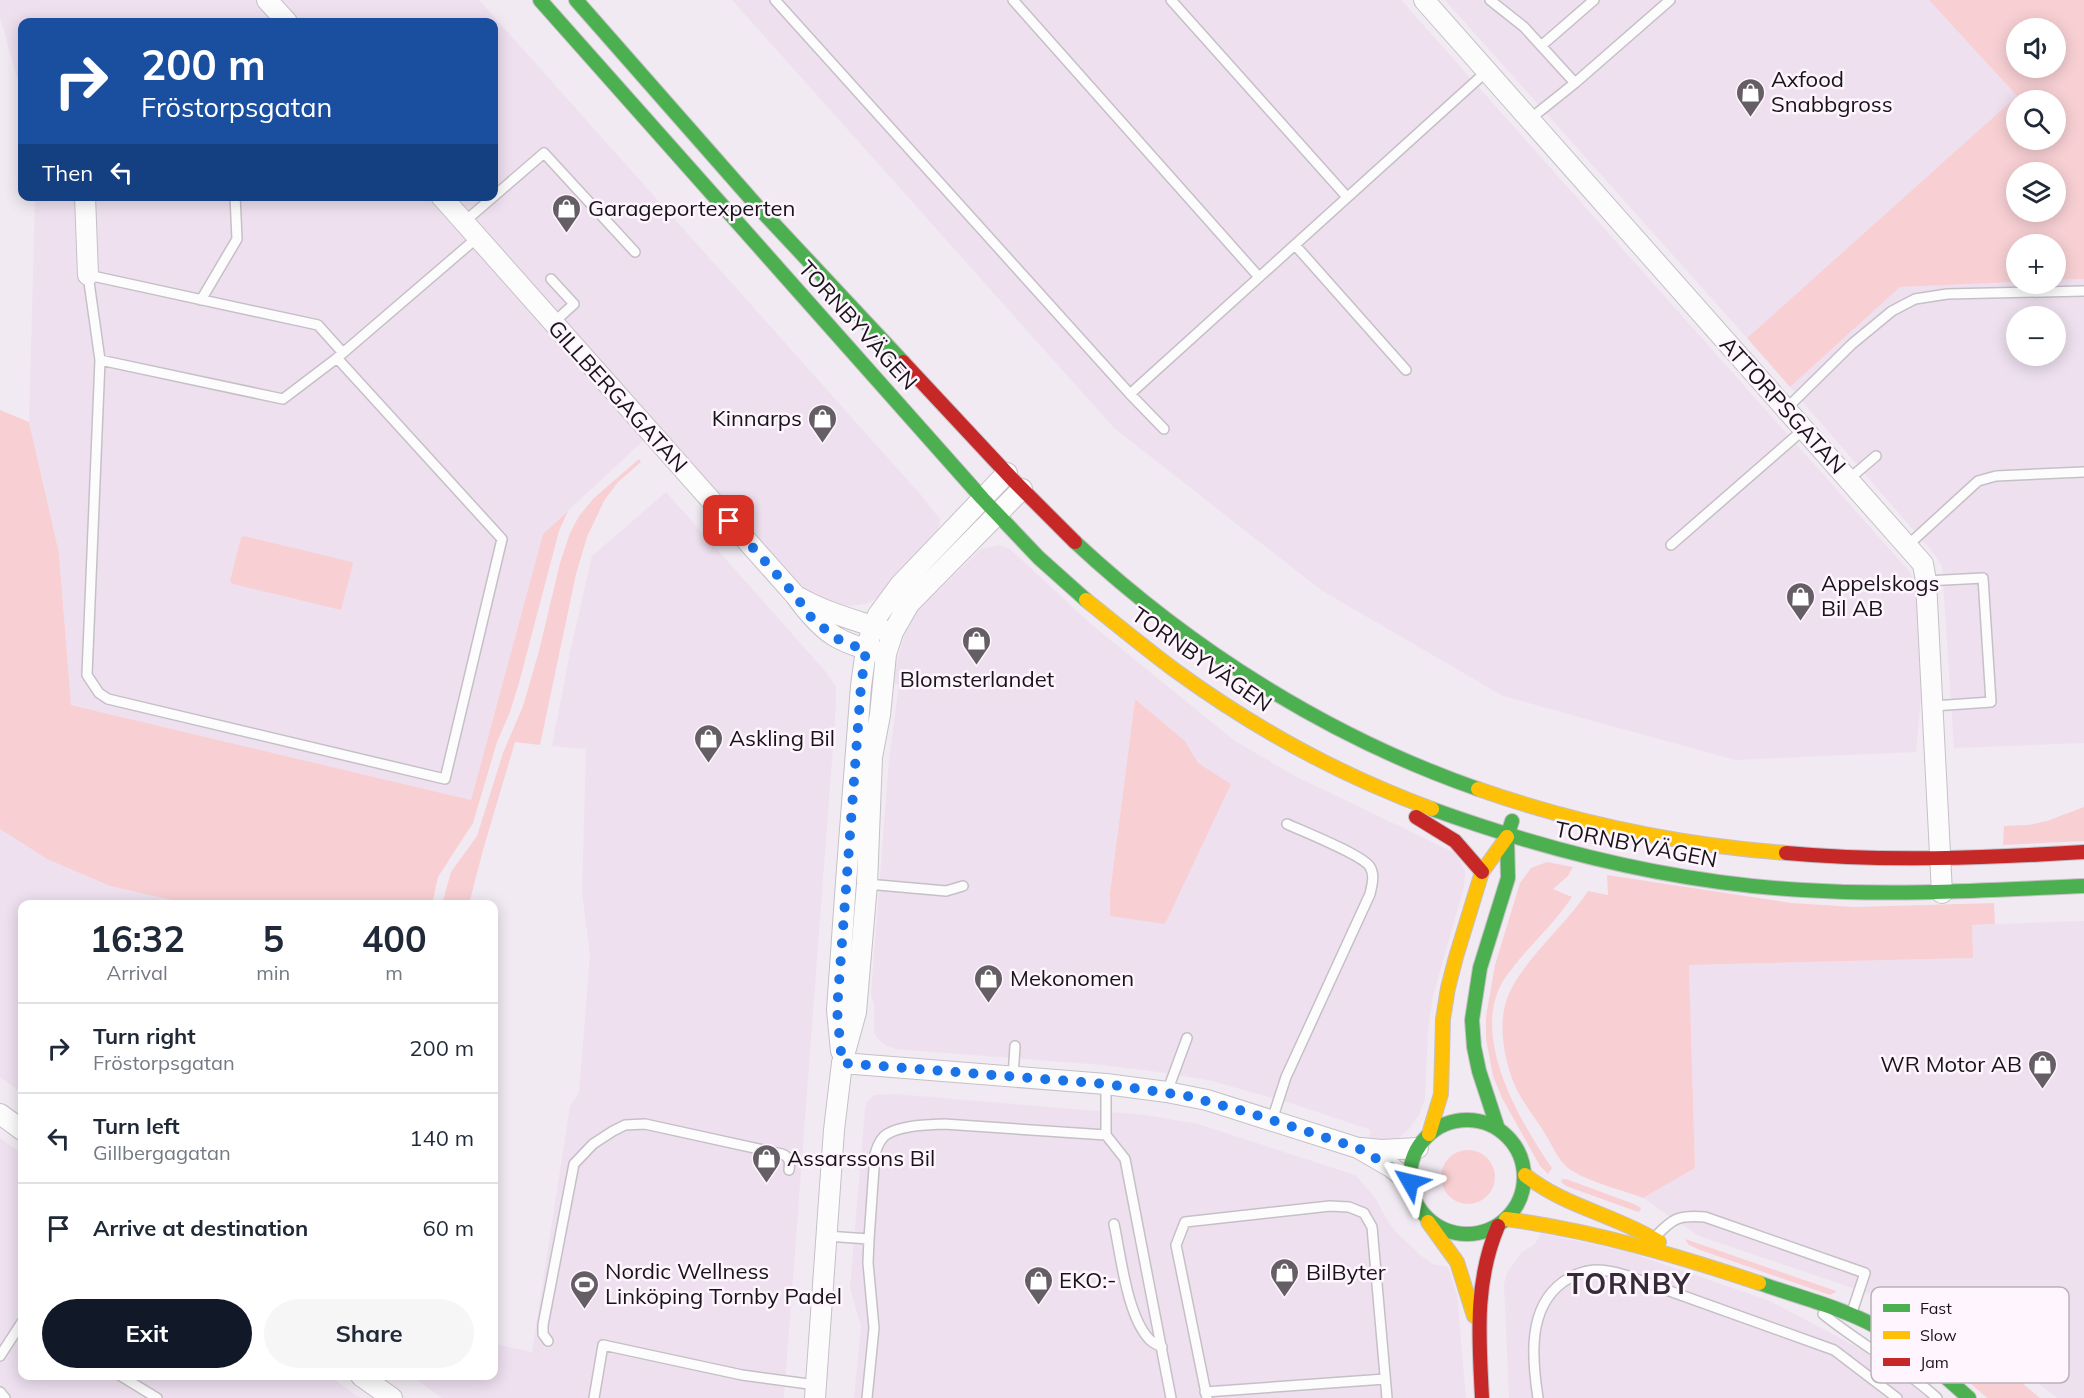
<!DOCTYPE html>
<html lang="en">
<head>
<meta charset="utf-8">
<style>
	body { margin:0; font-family:Mulish,sans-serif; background:#f6f6f7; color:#1f2937; height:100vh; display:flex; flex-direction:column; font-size:22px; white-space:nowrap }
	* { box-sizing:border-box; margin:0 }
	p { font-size:20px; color:#747a83 }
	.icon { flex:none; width:33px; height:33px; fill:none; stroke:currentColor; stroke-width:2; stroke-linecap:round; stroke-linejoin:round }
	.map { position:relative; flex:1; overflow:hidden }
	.side { position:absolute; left:18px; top:900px; width:480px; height:480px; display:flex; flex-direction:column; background:#fff; border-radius:12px; box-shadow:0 3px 15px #0003 }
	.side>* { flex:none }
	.hud { position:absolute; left:18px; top:18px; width:480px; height:183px; border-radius:12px; box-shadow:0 3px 15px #0003; background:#1a4fa0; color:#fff; overflow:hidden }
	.buttons { position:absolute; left:2006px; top:18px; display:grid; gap:12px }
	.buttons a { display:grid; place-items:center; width:60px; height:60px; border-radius:50%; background:#fff; box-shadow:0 3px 15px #0003; font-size:30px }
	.pin { position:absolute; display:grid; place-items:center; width:51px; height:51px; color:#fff; margin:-26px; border-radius:12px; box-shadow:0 3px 9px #0006 }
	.me { position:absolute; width:66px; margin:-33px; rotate:307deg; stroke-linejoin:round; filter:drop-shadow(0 0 4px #0008) }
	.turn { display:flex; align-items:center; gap:21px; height:126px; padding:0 24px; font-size:27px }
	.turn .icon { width:78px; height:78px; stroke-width:2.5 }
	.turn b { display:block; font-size:42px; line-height:51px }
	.then { display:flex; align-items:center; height:57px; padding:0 24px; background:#0003; gap:12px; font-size:22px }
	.eta { display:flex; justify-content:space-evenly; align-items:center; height:102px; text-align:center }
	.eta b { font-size:36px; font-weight:700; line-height:42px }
	.button { display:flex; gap:12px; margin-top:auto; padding:12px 24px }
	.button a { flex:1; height:69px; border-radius:36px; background:#111827; color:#fff; font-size:24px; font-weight:700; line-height:69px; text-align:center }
	.button a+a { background:#f6f6f7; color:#1f2937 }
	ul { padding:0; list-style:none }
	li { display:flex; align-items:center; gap:18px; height:90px; padding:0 24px; border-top:2px solid #e0e1e3 }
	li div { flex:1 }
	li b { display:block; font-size:22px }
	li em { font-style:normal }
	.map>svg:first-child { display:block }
	.built { fill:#eee0ef; fill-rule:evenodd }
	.green { fill:#f8d0d4; fill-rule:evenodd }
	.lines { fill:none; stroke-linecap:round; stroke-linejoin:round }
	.lane-casing { stroke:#c5c0c6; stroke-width:12 }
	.street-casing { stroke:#c5c0c6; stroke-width:22 }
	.fast-casing { stroke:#c5c0c6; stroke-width:16 }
	.slow-casing { stroke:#c5c0c6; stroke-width:16 }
	.jam-casing { stroke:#c5c0c6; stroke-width:16 }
	.lane { stroke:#fdfcfd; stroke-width:9 }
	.street { stroke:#fdfcfd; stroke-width:20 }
	.fast { stroke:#4caf50; stroke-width:14 }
	.slow { stroke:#ffc107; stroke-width:14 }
	.jam { stroke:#c62828; stroke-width:14 }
	.route { stroke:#1a73e8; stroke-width:10; stroke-dasharray:0 18 }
	.labels { text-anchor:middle; stroke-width:5; stroke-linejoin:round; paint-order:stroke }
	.poi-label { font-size:22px; fill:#191419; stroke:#fef5fe; text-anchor:start }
	.street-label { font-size:22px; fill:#191419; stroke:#fef5fe }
	.district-label { font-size:28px; font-weight:bold; letter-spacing:1.5px; fill:#352b36; stroke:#fef5fe }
	.key { fill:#fef5fe; stroke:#b9b2b9; stroke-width:1.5 }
	.key-label { font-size:16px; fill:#191419 }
</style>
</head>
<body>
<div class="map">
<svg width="2084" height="1398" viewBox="0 0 2084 1398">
	<rect width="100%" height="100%" fill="#f1eaf2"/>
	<!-- built -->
	<path class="built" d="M0,0H479L920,494L940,519L938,531L932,541L879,597L865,604L851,606L833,604L819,599L804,589L659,426L543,534L471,800L71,705L59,553L29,422L35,197L494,196V22H22V96L0,17Z
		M732,0H1401L1910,572L1916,585L1921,697L1916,752L1735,760L1503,696L1321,590L1114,428Z
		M1445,0H1929L2017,96L1747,338Z
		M2084,279V743L1954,748L1942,566L1935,555L1790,387L1900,287L2016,282V284H2055V280ZM2016,316H2055V356H2016Z
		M666,492L825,671L836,687V706L784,1398H442L411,1376H494V1344L532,1352L570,1106L579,1093L590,955L582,893L586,749L552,746L570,652L592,556Z
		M998,545L1010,549L1092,625L1235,741L1295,776L1455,853L1465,871L1464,887L1433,996L1428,1029L1425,1098L1419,1115L1408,1130L1398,1138L1384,1140L1369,1138L1371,1130L1290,1103L1212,1081L1159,1072L1102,1065L896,1049L885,1045L877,1038L874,1032V1005L871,993L889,760L899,685L894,683V672L904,636L916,613L981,549ZM1135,699L1185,741L1198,763L1231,784L1111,916L1110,893Z
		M0,829L47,859L110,886L189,904H22V1093L0,1077Z
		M2084,921V1398H2057L1965,1326L1699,1236L1643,1198L1695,1168L1689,965L1972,958V925Z
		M895,1094L1145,1115L1198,1124L1355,1175L1374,1196L1386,1218L1395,1231L1421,1256L1433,1264L1448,1267L1457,1295L1466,1398H854L861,1326L850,1288L865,1109L867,1101L875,1095Z
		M0,1138L22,1154V1376H329L360,1398H0Z
		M1541,1233L1628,1252L1770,1301L1868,1353L1904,1376L1931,1398H1509L1504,1284L1507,1273L1522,1252L1535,1244Z"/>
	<!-- green -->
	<path class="green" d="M1929,0H2084V279L2055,280V244H2016V282L1900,287L1790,387L1747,338L2017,96ZM2055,28V68H2016V28ZM2055,100V140H2016V100ZM2055,172V212H2016V172Z
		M0,410L29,422L59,553L71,705L471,800L543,534L568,511L559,531L519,683L510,712L497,742L473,823L438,877L432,904H189L110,886L47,859L0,829Z
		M639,459L641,462L618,482L604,501L587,537L576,574L540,745L515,742L483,850L469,904H442L451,872L477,836L503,753L523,706L539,651L560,563L570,533L579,516L594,498Z
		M244,536L352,562L353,564L341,610L233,584L230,581L241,538Z
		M1135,699L1185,741L1198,763L1231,784L1165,924L1110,916V893Z
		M2084,807V841L2003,845L2004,826L2028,825L2047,821Z
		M1547,862L1573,867L1568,876L1553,889L1572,897C1553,926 1525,949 1505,978C1468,1034 1519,1120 1552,1168L1548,1174L1540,1166L1502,1098L1493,1076L1486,1039V1016L1495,965L1520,883L1531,868Z
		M1607,875L1791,903L1855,907L1994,903L1995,924L1972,925L1973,958L1689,965L1695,1168L1643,1198C1622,1190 1593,1183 1574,1172C1559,1164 1553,1146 1544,1132C1535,1117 1522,1102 1515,1086C1504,1060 1497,1023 1508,996C1523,960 1565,926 1588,891L1608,895Z
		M1441 1177a27 27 0 1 1 54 0a27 27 0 1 1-54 0Z
		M1562,1179H1566L1634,1204L1641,1208L1640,1211L1638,1212L1566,1186L1561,1182Z
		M1685,1239L1836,1291V1292L1830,1295L1700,1250L1689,1245Z
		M1875,1305L1965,1336L2040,1398H1987L1952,1367L1883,1318L1875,1311Z"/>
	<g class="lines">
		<defs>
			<path id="lane" d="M775,0L1130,394L1487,71
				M1013,0L1259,277
				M1171,0L1347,197
				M1490,0L1524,27L1575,83L1530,119
				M1541,46L1594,0
				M1575,83L1670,0
				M464,222L544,153L635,252
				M1295,245L1406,370
				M551,279L574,304L553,323
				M201,300L237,239L235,196
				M343,353L318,325L88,275L100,360L87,675L99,693L108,699L445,779L502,539L337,358L478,237
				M100,360L283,399L337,358
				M1130,394L1164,429
				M1786,409L1852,344L1892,311L1915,299L1947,294L2084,291
				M1849,479L1876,456
				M1671,545L1804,429
				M1907,546L1978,481L1996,476L2084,472
				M1926,581L1983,578L1991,702L1933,706
				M867,884L946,891L963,886
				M1013,1077L1015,1046
				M1167,1092L1187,1038
				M1272,1120L1286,1077L1370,894C1372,885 1375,875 1370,867C1363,855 1302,831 1287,824
				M1106,1135L1125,1159L1171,1398
				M1114,1224C1121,1256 1127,1317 1150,1340C1153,1343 1158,1345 1162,1347
				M826,1236L869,1239L868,1263L874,1328L867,1398
				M1655,1237C1673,1218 1678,1215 1705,1217L1865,1273L1852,1312
				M869,1239L875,1154C877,1147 880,1138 887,1134C903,1125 926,1125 944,1124L1106,1135V1084
				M1823,1314C1860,1344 1902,1366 1937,1398
				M548,1341L543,1334V1325L574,1164L593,1144L613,1131L625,1125L645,1124L782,1154C790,1157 790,1162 789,1170
				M0,1356L22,1322
				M121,1376L157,1398
				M0,1392L5,1398
				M1205,1392L1385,1379
				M594,1398L603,1345L742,1375L816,1385
				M1207,1398L1176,1245L1185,1222L1330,1206L1349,1207L1364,1213L1372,1227L1387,1398
				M1538,1398C1532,1359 1527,1308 1563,1282C1585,1267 1600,1268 1625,1275L1834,1350L1897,1398"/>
			<path id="street" d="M267,0L287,22
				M1424,0L1923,564L1926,581L1942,893
				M85,196L88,275
				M441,196L795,595C823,634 839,644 886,654
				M800,598C827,613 855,620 884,630
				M841,1051L837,1010L846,882L861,686L866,650L873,626L878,615L900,585L1007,473
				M842,1063L1106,1084L1167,1092L1207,1100L1358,1148L1391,1167L1410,1182
				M0,1114L22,1130
				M1361,1148L1381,1150L1418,1148
				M361,1376L392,1398
				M815,1398L834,1130L842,1063L856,1012L867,884L872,757L880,715L886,654L893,632L909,604L1022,489"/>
			<path id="fast" d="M540,0L982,498L1039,558L1086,600
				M576,0L758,207L903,362
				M1075,542C1191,650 1329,737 1478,789
				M1432,809C1551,852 1675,883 1803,890C1897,896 1990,890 2084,886
				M1410 1177a57 57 0 1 1 114 0a57 57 0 1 1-114 0Z
				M1498,1129L1479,1071L1474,1047L1472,1020L1480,968L1508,878L1507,837L1512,821
				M1759,1283C1799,1297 1840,1307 1877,1327C1911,1345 1940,1372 1969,1398"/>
			<path id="slow" d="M1086,600C1116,624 1145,648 1176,671C1253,727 1342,776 1432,809
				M1478,789C1578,824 1681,845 1786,853
				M1429,1134L1441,1094L1443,1019L1448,988L1456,957L1482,872L1507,837
				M1525,1175C1565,1207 1616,1215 1659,1242
				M1506,1219C1593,1231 1676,1255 1759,1283
				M1428,1222L1457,1262L1474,1316"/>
			<path id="jam" d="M903,362L1013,480L1075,542
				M1416,817L1455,841L1482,872
				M1786,853C1885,862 1985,858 2084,852
				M1482,1398C1479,1338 1474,1283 1498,1226"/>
		</defs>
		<!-- lane casing -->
		<use href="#lane" class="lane-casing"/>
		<!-- street casing -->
		<use href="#street" class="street-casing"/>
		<!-- fast casing -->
		<use href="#fast" class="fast-casing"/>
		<!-- slow casing -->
		<use href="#slow" class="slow-casing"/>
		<!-- jam casing -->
		<use href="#jam" class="jam-casing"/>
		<!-- lane -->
		<use href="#lane" class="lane"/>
		<!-- street -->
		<use href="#street" class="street"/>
		<!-- fast -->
		<use href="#fast" class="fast"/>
		<!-- slow -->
		<use href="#slow" class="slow"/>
		<!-- jam -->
		<use href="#jam" class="jam"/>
	</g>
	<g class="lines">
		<!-- route -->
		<path class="route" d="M729,521L795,595L813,620L842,642L866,650L861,686L837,1010L842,1063L1106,1084L1187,1096L1250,1113L1358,1148L1391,1167L1410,1182"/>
	</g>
	<!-- icons -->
	<defs>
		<symbol id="shop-pin" viewBox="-11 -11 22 30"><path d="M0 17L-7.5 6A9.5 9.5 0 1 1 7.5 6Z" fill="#655f65" stroke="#fef5fe"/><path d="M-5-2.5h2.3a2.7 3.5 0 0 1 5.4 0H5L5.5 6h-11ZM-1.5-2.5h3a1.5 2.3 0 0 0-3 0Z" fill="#fff"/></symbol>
		<symbol id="stadium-pin" viewBox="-11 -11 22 30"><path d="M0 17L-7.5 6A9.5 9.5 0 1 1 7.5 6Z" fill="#655f65" stroke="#fef5fe"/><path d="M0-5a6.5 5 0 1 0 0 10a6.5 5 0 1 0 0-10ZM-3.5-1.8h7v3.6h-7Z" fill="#fff"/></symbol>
	</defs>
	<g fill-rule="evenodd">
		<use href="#shop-pin" x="1734" y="76" width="33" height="45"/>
		<use href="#shop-pin" x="550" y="192" width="33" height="45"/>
		<use href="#shop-pin" x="806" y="402" width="33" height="45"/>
		<use href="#shop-pin" x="1784" y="580" width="33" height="45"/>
		<use href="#shop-pin" x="960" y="624" width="33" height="45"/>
		<use href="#shop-pin" x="692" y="722" width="33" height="45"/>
		<use href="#shop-pin" x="972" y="962" width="33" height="45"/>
		<use href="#shop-pin" x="2026" y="1048" width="33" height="45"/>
		<use href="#shop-pin" x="750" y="1142" width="33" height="45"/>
		<use href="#shop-pin" x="1268" y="1256" width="33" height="45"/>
		<use href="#shop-pin" x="1022" y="1264" width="33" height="45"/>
		<use href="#stadium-pin" x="568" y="1268" width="33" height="45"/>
	</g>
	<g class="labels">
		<!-- poi labels -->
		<g class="poi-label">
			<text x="1771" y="87">Axfood<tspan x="1771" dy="25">Snabbgross</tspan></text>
			<text x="588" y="216">Garageportexperten</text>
			<text x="802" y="426" text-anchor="end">Kinnarps</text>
			<text x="1821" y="591">Appelskogs<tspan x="1821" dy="25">Bil AB</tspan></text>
			<text x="977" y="687" text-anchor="middle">Blomsterlandet</text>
			<text x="729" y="746">Askling Bil</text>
			<text x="1010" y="986">Mekonomen</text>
			<text x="2022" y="1072" text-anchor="end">WR Motor AB</text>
			<text x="787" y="1166">Assarssons Bil</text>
			<text x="605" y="1279">Nordic Wellness<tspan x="605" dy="25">Linköping Tornby Padel</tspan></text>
			<text x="1306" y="1280">BilByter</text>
			<text x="1059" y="1288">EKO:-</text>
		</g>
		<!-- street labels -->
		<g class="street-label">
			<text transform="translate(858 325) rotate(48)" y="8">TORNBYVÄGEN</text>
			<text transform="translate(618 396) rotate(48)" y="8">GILLBERGAGATAN</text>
			<text transform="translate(1783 405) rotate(48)" y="8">ATTORPSGATAN</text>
			<text transform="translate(1202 659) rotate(35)" y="8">TORNBYVÄGEN</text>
			<text transform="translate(1636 844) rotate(11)" y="8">TORNBYVÄGEN</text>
		</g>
		<!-- district labels -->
		<g class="district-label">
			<text x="1629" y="1294">TORNBY</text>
		</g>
	</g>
	<!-- legend -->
	<rect x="1871" y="1287" width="198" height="96" rx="9" class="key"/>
	<rect x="1883" y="1304" width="27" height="8" fill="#4caf50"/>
	<rect x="1883" y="1331" width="27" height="8" fill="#ffc107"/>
	<rect x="1883" y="1358" width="27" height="8" fill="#c62828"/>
	<g class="key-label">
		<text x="1920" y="1314">Fast</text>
		<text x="1920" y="1341">Slow</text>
		<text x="1920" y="1368">Jam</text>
	</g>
</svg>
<div class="buttons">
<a><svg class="icon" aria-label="sound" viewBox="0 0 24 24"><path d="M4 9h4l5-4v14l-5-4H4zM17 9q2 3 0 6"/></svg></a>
<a><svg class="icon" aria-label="search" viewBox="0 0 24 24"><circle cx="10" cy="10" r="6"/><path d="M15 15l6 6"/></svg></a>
<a><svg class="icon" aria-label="layers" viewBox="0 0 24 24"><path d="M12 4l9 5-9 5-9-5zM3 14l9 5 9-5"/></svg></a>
<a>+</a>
<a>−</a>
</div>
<div class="pin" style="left:729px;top:521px;background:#d93025"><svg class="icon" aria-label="arrive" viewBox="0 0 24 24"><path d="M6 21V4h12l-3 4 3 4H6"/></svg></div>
<svg class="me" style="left:1410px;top:1182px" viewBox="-20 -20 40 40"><path d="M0-17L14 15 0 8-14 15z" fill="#1a73e8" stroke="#fff" stroke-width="4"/></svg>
<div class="hud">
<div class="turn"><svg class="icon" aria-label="right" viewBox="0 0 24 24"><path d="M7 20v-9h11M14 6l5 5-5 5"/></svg><div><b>200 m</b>Fröstorpsgatan</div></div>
<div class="then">Then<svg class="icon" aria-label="left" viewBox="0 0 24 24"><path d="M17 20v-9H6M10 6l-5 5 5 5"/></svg></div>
</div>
<section class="side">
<div class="eta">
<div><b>16:32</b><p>Arrival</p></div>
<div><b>5</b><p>min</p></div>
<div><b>400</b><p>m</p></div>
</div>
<ul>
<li><svg class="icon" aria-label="right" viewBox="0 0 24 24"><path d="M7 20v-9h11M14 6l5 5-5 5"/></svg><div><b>Turn right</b><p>Fröstorpsgatan</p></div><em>200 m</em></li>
<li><svg class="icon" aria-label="left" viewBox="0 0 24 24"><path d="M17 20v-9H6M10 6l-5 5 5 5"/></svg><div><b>Turn left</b><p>Gillbergagatan</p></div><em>140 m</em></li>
<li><svg class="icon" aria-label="arrive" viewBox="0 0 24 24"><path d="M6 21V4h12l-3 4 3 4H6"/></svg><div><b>Arrive at destination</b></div><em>60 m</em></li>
</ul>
<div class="button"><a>Exit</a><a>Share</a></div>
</section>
</div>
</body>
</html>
